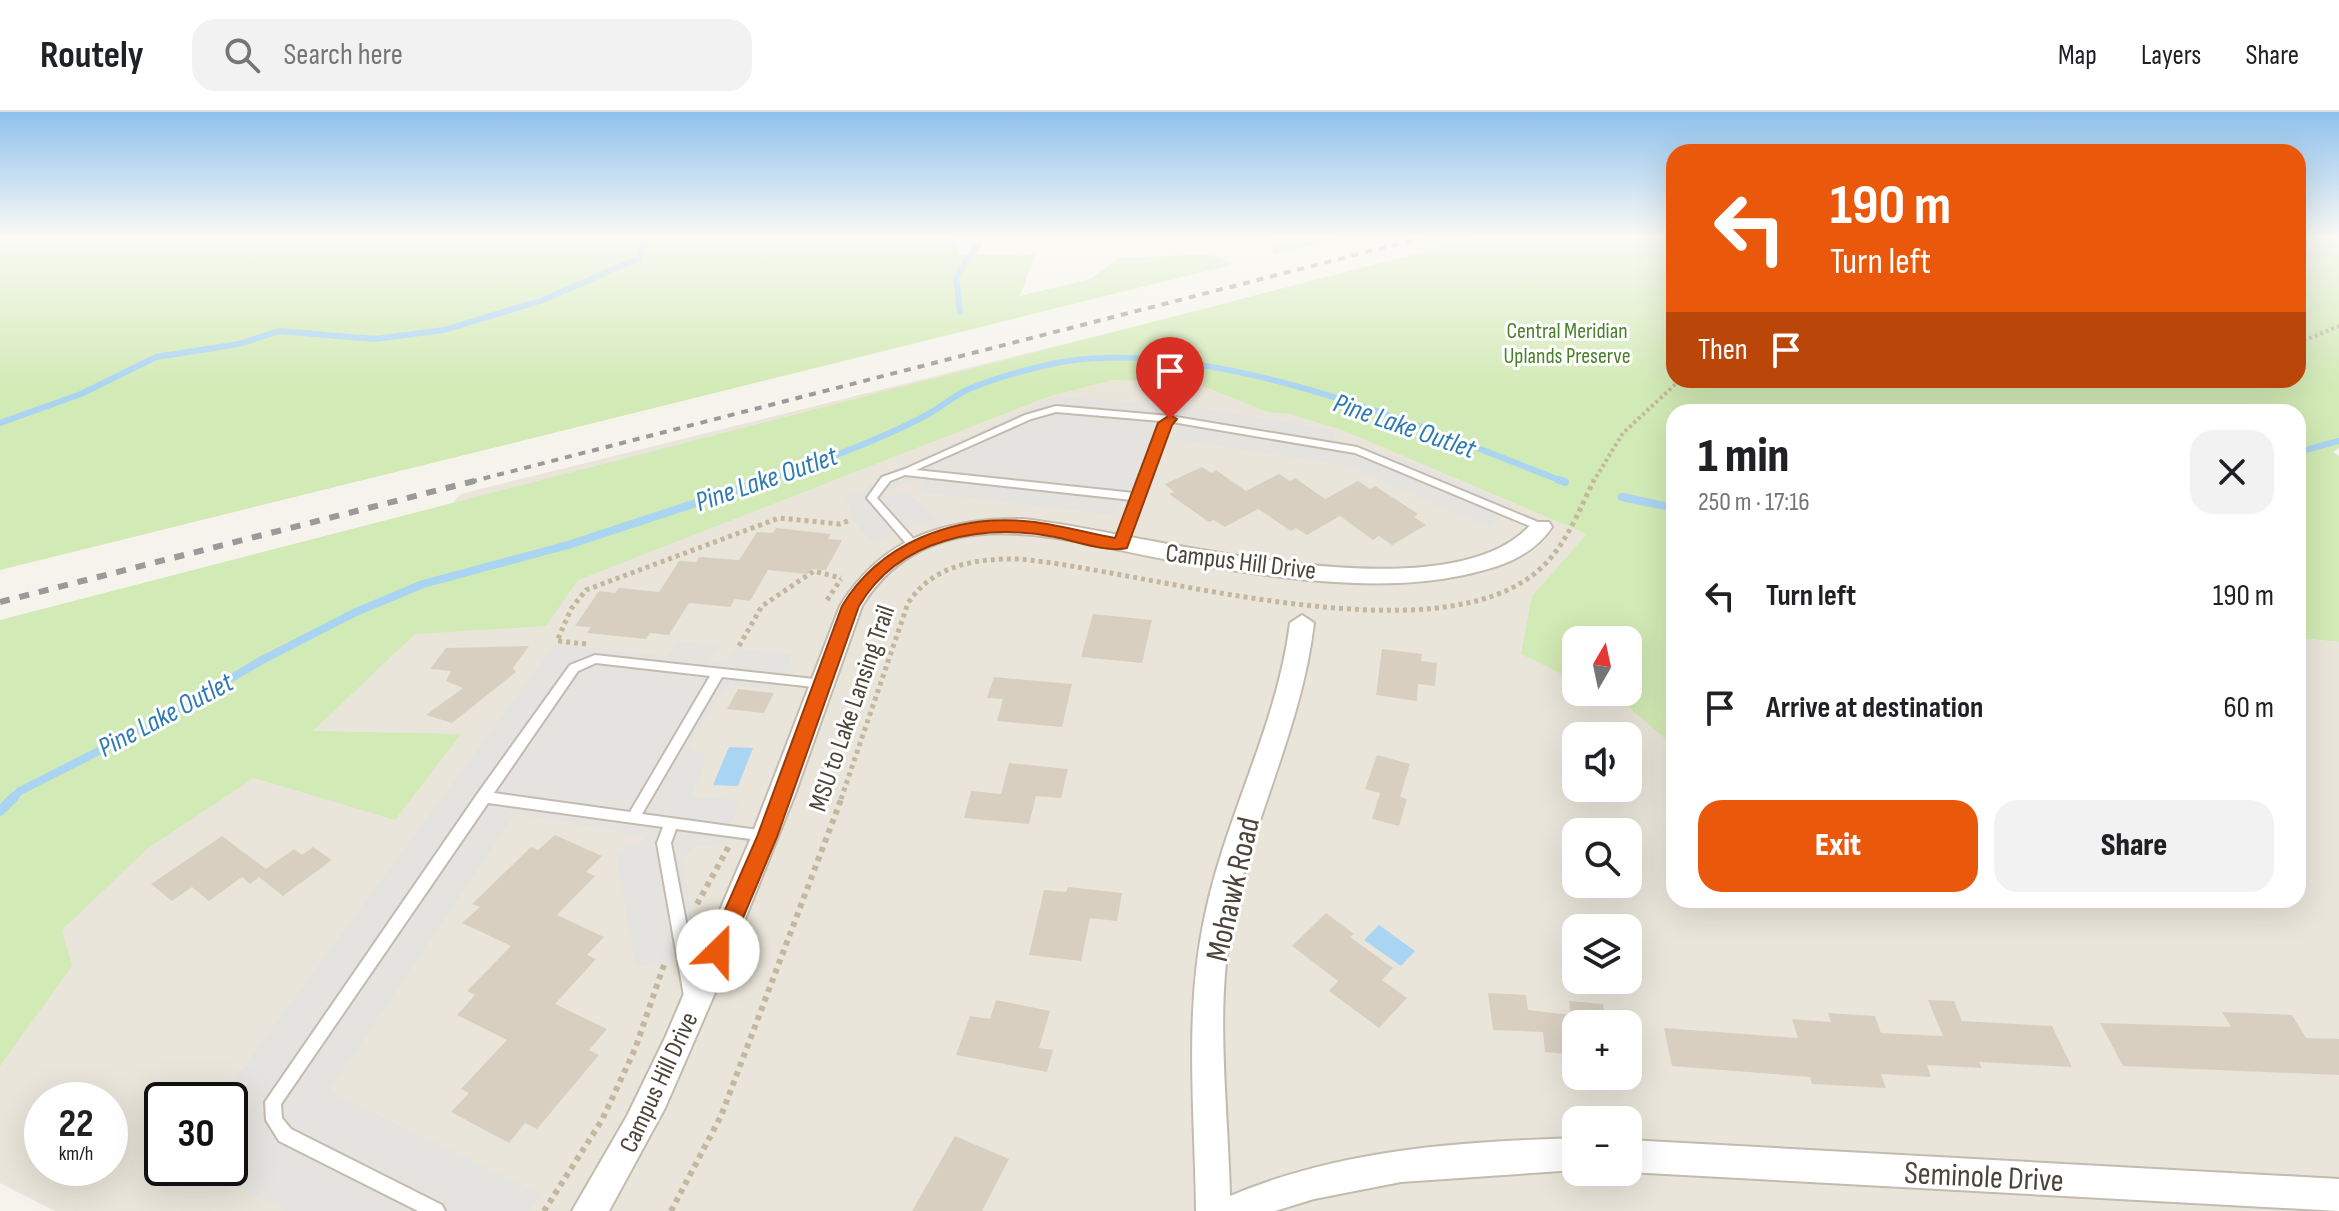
<!DOCTYPE html>
<html lang="en">
<head>
<meta charset="utf-8">
<style>
	body { margin:0; font-family:"Sofia Sans Condensed",sans-serif; background:#f2f2f2; color:#202124; height:100vh; display:flex; flex-direction:column; font-size:30px; white-space:nowrap }
	* { box-sizing:border-box; margin:0 }
	p { font-size:26px; color:#757577 }
	.icon { flex:none; width:44px; height:44px; fill:none; stroke:currentColor; stroke-width:2; stroke-linecap:round; stroke-linejoin:round }
	.map { position:relative; flex:1; overflow:hidden }
	.details { position:absolute; left:1666px; top:292px; width:640px; height:504px; display:flex; flex-direction:column; background:#fff; border-radius:24px; box-shadow:0 8px 32px #0002 }
	.details>* { flex:none }
	.guide { position:absolute; left:1666px; top:32px; width:640px; height:244px; border-radius:24px; box-shadow:0 8px 32px #0002; background:#ea580c; color:#fff; overflow:hidden }
	.needle { width:52px; rotate:9deg }
	.buttons { position:absolute; left:1562px; top:514px; display:grid; gap:16px }
	.buttons a { display:grid; place-items:center; width:80px; height:80px; border-radius:16px; background:#fff; box-shadow:0 8px 32px #0002; font-size:40px }
	.speed { position:absolute; left:24px; top:970px; display:flex; gap:16px; font-size:40px; font-weight:700; text-align:center }
	.speed>* { display:grid; place-content:center; width:104px; height:104px; border-radius:50%; background:#fff; box-shadow:0 8px 32px #0002; line-height:1 }
	.speed small { font-size:20px; font-weight:400 }
	.speed .limit { border:4px solid #111; border-radius:12px; background:#fff; color:#111 }
	.pin { position:absolute; display:grid; place-items:center; width:68px; height:68px; color:#fff; margin:-82px -34px; border-radius:50% 50% 50% 0; rotate:-45deg; box-shadow:0 0 8px #0007 }
	.pin .icon { rotate:45deg }
	.me { position:absolute; width:88px; margin:-44px; rotate:23deg; stroke-linejoin:round; filter:drop-shadow(0 0 6px #0008) }
	.turn { display:flex; align-items:center; gap:28px; height:168px; padding:0 32px; font-size:36px }
	.turn .icon { width:104px; height:104px; stroke-width:2.5 }
	.turn b { display:block; font-size:56px; line-height:68px }
	.then { display:flex; align-items:center; height:76px; padding:0 32px; background:#0003; gap:16px; font-size:30px }
	.round { display:grid; place-items:center; flex:none; width:84px; height:84px; border-radius:24px; background:#f2f2f2 }
	.headline { display:flex; align-items:center; justify-content:space-between; height:136px; padding:0 32px }
	h1 { font-size:48px; font-weight:800; line-height:60px }
	.cta { display:flex; gap:16px; margin-top:auto; padding:16px 32px }
	.cta a { flex:1; height:92px; border-radius:24px; background:#ea580c; color:#fff; font-size:32px; font-weight:800; line-height:92px; text-align:center }
	.cta a+a { background:#f2f2f2; color:#202124 }
	ul { padding:0; list-style:none }
	li { display:flex; align-items:center; gap:24px; height:112px; padding:0 32px }
	li div { flex:1 }
	li b { display:block; font-size:30px }
	li em { font-style:normal }
	header { display:flex; align-items:center; gap:48px; box-sizing:border-box; height:112px; padding:0 40px; background:#fff; border-bottom:2px solid #e0e0e0 }
	header strong { font-size:38px }
	nav { display:flex; gap:44px; margin-inline-start:auto; font-size:28px }
	.search { width:560px; height:72px; background:#f2f2f2; display:flex; align-items:center; gap:20px; box-sizing:border-box; padding:0 28px; border-radius:24px; color:#757577; font-size:30px }
	.map>svg:first-child { display:block }
	.residential { fill:#eae5da; fill-rule:evenodd }
	.green { fill:#d2eab5 }
	.parking { fill:#e5e3e0 }
	.water { fill:#a9d4f2 }
	.lines { fill:none; stroke-linecap:round; stroke-linejoin:round }
	.stream-far2 { stroke:#a9d4f2; stroke-width:6 }
	.stream-far1 { stroke:#a9d4f2; stroke-width:8 }
	.stream { stroke:#a9d4f2; stroke-width:10 }
	.building { fill:#d8cfc1 }
	.service-casing { stroke:#c2bbae; stroke-width:4 }
	.minor-casing { stroke:#c2bbae; stroke-width:4 }
	.path-far2 { stroke:#c4b79f; stroke-width:4; stroke-dasharray:3 3; stroke-linecap:butt }
	.path-far1 { stroke:#c4b79f; stroke-width:5; stroke-dasharray:4 4; stroke-linecap:butt }
	.path { stroke:#c4b79f; stroke-width:6; stroke-dasharray:5 5; stroke-linecap:butt }
	.service { fill:#fff; fill-rule:evenodd }
	.minor { fill:#fff; fill-rule:evenodd }
	.rail-far1 { stroke:#9a9a9a; stroke-width:4; stroke-dasharray:7 7; stroke-linecap:butt }
	.rail { stroke:#9a9a9a; stroke-width:6; stroke-dasharray:10 10; stroke-linecap:butt }
	.route { fill:#ea580c; stroke:#983908; stroke-width:2 }
	.labels { text-anchor:middle; stroke-width:6; stroke-linejoin:round; paint-order:stroke }
	.far-park-label { font-size:22px; fill:#4a7f2a; stroke:#fff }
	.street-label { font-size:26px; fill:#4b4439; stroke:#fff }
	.water-label { font-size:28px; font-style:italic; fill:#2e7ab2; stroke:#fff }
	.near-street-label { font-size:32px; fill:#4b4439; stroke:#fff }
</style>
</head>
<body>
<header>
<strong>Routely</strong>
<div class="search"><svg class="icon" aria-label="search" viewBox="0 0 24 24"><circle cx="10" cy="10" r="6"/><path d="M15 15l6 6"/></svg>Search here</div>
<nav><a>Map</a><a>Layers</a><a>Share</a></nav>
</header>
<div class="map">
<svg width="2339" height="1099" viewBox="0 0 2339 1099">
	<rect width="100%" height="100%" fill="#f6f3ec"/>
	<!-- residential -->
	<path class="residential" d="M1109,221L1592,420L1576,528V580H1628L1674,543V788H2298V526L2339,530V1099H55L0,1071V869L461,382ZM1576,624H1628V676H1576ZM1576,720H1628V772H1576ZM1576,816H1628V868H1576ZM1576,912H1628V964H1576ZM42,988H110V1056H42ZM162,988H230V1056H162ZM1576,1008H1628V1060H1576Z"/>
	<!-- green -->
	<path class="green" d="M0,124H952L959,142H1035L1020,184L1090,167L1120,146L1207,142L1235,152L0,458Z
		M1269,124H1349L1274,142Z
		M1485,124H1674V268H2298V124H2339V336L2333,340L2339,344V530L2298,526V300H1674V634L1622,590L1600,580H1628V528H1576V569L1521,542L1532,484L1587,422L1342,318L1290,302L1268,300L1193,270L1113,268L1050,284L578,468L546,514L415,522L313,619L461,622L395,708L254,666L147,737L62,818L72,854L0,954V508Z"/>
	<!-- parking -->
	<path class="parking" d="M1053,285L1181,293L1335,318L1332,328L1396,344L1513,393L1490,416L1344,353L1173,327L1178,317L1175,315L1171,317L1145,395L1122,390L1117,392L1113,403L919,380L924,370L910,368L887,379L884,384L893,385L907,379L936,406L873,432L854,409L844,383L863,379L891,360Z
		M678,529L718,534L709,549L726,551L736,536L793,542L778,579L733,573L723,578L688,633L691,639L709,641L691,685L740,688L723,735L694,734L682,748L695,822L670,849L636,855L616,740L642,729L643,724L515,702L331,976L336,983L542,1082L529,1099H285L232,1072L217,1056H230V988H221L226,979L555,532L668,544Z"/>
	<!-- water -->
	<path class="water" d="M729,635L753,636L738,674L713,673Z
		M1379,813L1415,839L1401,854L1364,828Z"/>
	<g class="lines">
		<!-- stream-far2 -->
		<path class="stream-far2" d="M960,200L956,164L984,124
			M0,311L81,282L156,245L239,232L279,219L375,227L444,218L543,188L639,146L645,126
			M2298,340L2339,329
			M760,370C815,351 871,332 923,305C939,297 953,284 969,277C994,266 1025,258 1051,252C1201,220 1424,315 1564,370"/>
		<!-- stream-far1 -->
		<path class="stream-far1" d="M1559,368L1565,370
			M1622,385L1674,396
			M12,687L20,679L160,608L262,548L356,500L423,472L568,433L766,368"/>
		<!-- stream -->
		<path class="stream" d="M0,699L14,685"/>
	</g>
	<!-- building -->
	<path class="building" d="M1202,355L1212,361L1216,358L1246,379L1279,362L1290,369L1295,366L1325,387L1358,369L1370,377L1375,374L1418,402L1414,405L1426,413L1392,433L1379,424L1373,428L1340,404L1307,423L1296,416L1291,419L1258,397L1225,415L1214,408L1209,410L1169,382L1174,380L1165,372Z
		M776,416L831,422L828,427L842,428L826,458L811,457L808,462L768,458L750,489L735,487L730,495L689,491L669,523L650,521L646,527L587,521L591,515L575,514L599,479L615,481L619,476L659,480L679,449L696,450L699,445L739,448L757,420L773,421Z
		M1093,502L1152,508L1142,551L1081,545Z
		M529,534L513,556L516,560L452,611L426,603L463,576L446,569L451,559L430,557L446,536Z
		M1382,537L1422,542L1421,549L1437,551L1435,574L1418,572L1417,589L1376,583Z
		M994,565L1072,572L1062,615L997,609L1003,587L987,586Z
		M738,577L774,581L764,601L727,597Z
		M1377,643L1410,652L1400,685L1407,687L1399,714L1372,707L1380,681L1365,677Z
		M1009,651L1068,657L1061,686L1036,684L1029,712L964,706L971,679L1001,682Z
		M555,723L602,744L586,760L595,764L557,803L604,825L587,843L596,847L555,892L607,917L589,938L599,943L537,1017L525,1011L509,1031L451,1000L469,981L461,977L507,928L457,903L475,883L467,879L511,834L462,811L480,795L472,792L531,735L538,738Z
		M222,724L266,757L294,737L302,743L313,735L332,748L283,784L259,765L250,772L242,765L209,789L192,775L172,789L151,772Z
		M1068,775L1122,781L1117,809L1090,806L1081,849L1029,843L1044,778L1066,780Z
		M1326,801L1354,822L1350,825L1393,856L1382,868L1407,886L1379,916L1329,879L1338,869L1292,834Z
		M1488,881L1526,883L1528,898L1571,903L1569,889L1603,892L1606,912H1576V943L1545,940L1543,920L1493,918Z
		M996,888L1050,899L1039,936L1053,938L1047,960L956,943L970,904L990,907Z
		M1928,888L1954,889L1962,909L2052,914L2072,955L1979,950L1982,956L1927,953L1931,965L1881,962L1886,976L1812,972L1810,965L1672,954L1664,916L1798,926L1792,907L1831,910L1828,901L1875,904L1881,921L1943,924Z
		M2222,900L2292,903L2306,926L2339,927V963L2123,954L2100,911L2231,915Z
		M955,1024L1009,1047L982,1099H912Z"/>
	<g class="lines">
		<defs>
			<path id="service" d="M1056,294L1170,304L1357,335L1545,413L1546,415L1541,418L1537,417L1355,341L1172,310L1169,312L1126,433L1121,436L1116,433L1132,388L905,363L890,369L877,386L918,432L919,434L918,436H910L867,386L882,365L905,357L1025,303ZM1056,300L1161,309L1134,381L916,358L1031,307Z
				M595,543L823,568L829,572L823,576L722,565L642,702L765,719L770,720L772,724L770,728L765,729L676,717L671,731L700,884L697,889L692,891L687,889L684,884L657,731L663,715L488,691L281,992L282,1006L291,1017L442,1093L445,1099H418L279,1029L266,1008L265,990L478,681L570,553ZM596,551L710,564L630,700L494,681L578,559Z"/>
			<path id="minor" d="M1023,407C1138,419 1450,511 1533,410H1549L1552,415C1531,446 1499,455 1464,463C1375,482 1275,465 1186,451C1078,434 935,375 862,494L795,682L721,867L665,996L609,1099H572L627,1004L665,926L750,728L840,494C882,426 945,406 1023,407Z
				M1302,503L1314,511C1302,614 1254,704 1233,804C1214,895 1228,991 1230,1084C1341,1037 1457,1030 1576,1026V1058L1401,1070L1314,1087L1275,1099H1196C1195,1003 1184,903 1204,808C1224,706 1277,615 1290,511Z
				M1628,1028L2339,1067V1099L1628,1060Z"/>
		</defs>
		<!-- service casing -->
		<use href="#service" class="service-casing"/>
		<!-- minor casing -->
		<use href="#minor" class="minor-casing"/>
		<!-- path-far2 -->
		<path class="path-far2" d="M2298,231L2339,214
			M1593,370L1623,321L1680,268"/>
		<!-- path-far1 -->
		<path class="path-far1" d="M827,488L841,467
			M586,532L557,529L571,497L586,478L779,406L840,412L850,408
			M739,534L762,494L814,459L841,466
			M841,687L908,491C933,453 976,446 1019,447C1146,458 1439,551 1541,456C1567,432 1579,398 1594,368"/>
		<!-- path -->
		<path class="path" d="M697,792L729,734
			M544,1099L602,1008L635,937L665,850
			M671,1099L721,1004L842,685"/>
		<!-- service -->
		<use href="#service" class="service"/>
		<!-- minor -->
		<use href="#minor" class="minor"/>
		<!-- rail-far1 -->
		<path class="rail-far1" d="M470,370L1429,124"/>
		<!-- rail -->
		<path class="rail" d="M0,490L478,368"/>
	</g>
	<!-- sky -->
	<linearGradient id="sky" x2="0" y2="1"><stop stop-color="#8fc1ec"/><stop offset="0.45" stop-color="#fbfaf6"/><stop offset="1" stop-color="#fbfaf6" stop-opacity="0"/></linearGradient>
	<rect width="2339" height="278" fill="url(#sky)"/>
	<!-- route -->
	<path class="route" d="M1170,303L1177,307L1172,313L1127,436C1107,441 1075,429 1055,425C983,411 899,426 859,494L777,725L729,839L726,845L718,848L710,845L707,839L757,725L842,494C879,432 952,403 1024,409C1054,411 1085,421 1115,426L1158,311Z"/>
	<g class="labels">
		<!-- far-park labels -->
		<g class="far-park-label">
			<text x="1567" y="226">Central Meridian<tspan x="1567" dy="25">Uplands Preserve</tspan></text>
		</g>
		<!-- street labels -->
		<g class="street-label">
			<text transform="translate(1241 449) rotate(7)" y="9">Campus Hill Drive</text>
			<text transform="translate(851 596) rotate(-71)" y="9">MSU to Lake Lansing Trail</text>
			<text transform="translate(658 970) rotate(-65)" y="9">Campus Hill Drive</text>
		</g>
		<!-- water labels -->
		<g class="water-label">
			<text transform="translate(1405 313) rotate(19)" y="10">Pine Lake Outlet</text>
			<text transform="translate(766 366) rotate(-19)" y="10">Pine Lake Outlet</text>
			<text transform="translate(165 602) rotate(-28)" y="10">Pine Lake Outlet</text>
		</g>
		<!-- near-street labels -->
		<g class="near-street-label">
			<text transform="translate(1232 777) rotate(-77)" y="11">Mohawk Road</text>
			<text transform="translate(1984 1064) rotate(3)" y="11">Seminole Drive</text>
		</g>
	</g>
</svg>
<div class="buttons">
<a><svg class="needle" viewBox="-14 -14 28 28"><path d="M0-13l5 13h-10z" fill="#e53935"/><path d="M0 13l5-13h-10z" fill="#757577"/></svg></a>
<a><svg class="icon" aria-label="sound" viewBox="0 0 24 24"><path d="M4 9h4l5-4v14l-5-4H4zM17 9q2 3 0 6"/></svg></a>
<a><svg class="icon" aria-label="search" viewBox="0 0 24 24"><circle cx="10" cy="10" r="6"/><path d="M15 15l6 6"/></svg></a>
<a><svg class="icon" aria-label="layers" viewBox="0 0 24 24"><path d="M12 4l9 5-9 5-9-5zM3 14l9 5 9-5"/></svg></a>
<a>+</a>
<a>−</a>
</div>
<div class="speed"><div>22<small>km/h</small></div><div class="limit">30</div></div>
<div class="pin" style="left:1170px;top:307px;background:#d93025"><svg class="icon" aria-label="arrive" viewBox="0 0 24 24"><path d="M6 21V4h12l-3 4 3 4H6"/></svg></div>
<svg class="me" style="left:718px;top:839px" viewBox="-20 -20 40 40"><circle r="19" fill="#fff"/><path d="M0-13L10 11 0 6-10 11z" fill="#ea580c"/></svg>
<div class="guide">
<div class="turn"><svg class="icon" aria-label="left" viewBox="0 0 24 24"><path d="M17 20v-9H6M10 6l-5 5 5 5"/></svg><div><b>190 m</b>Turn left</div></div>
<div class="then">Then<svg class="icon" aria-label="arrive" viewBox="0 0 24 24"><path d="M6 21V4h12l-3 4 3 4H6"/></svg></div>
</div>
<section class="details">
<div class="headline"><div><h1>1 min</h1><p>250 m · 17:16</p></div><a class="round"><svg class="icon" aria-label="close" viewBox="0 0 24 24"><path d="M6 6l12 12M18 6L6 18"/></svg></a></div>
<ul>
<li><svg class="icon" aria-label="left" viewBox="0 0 24 24"><path d="M17 20v-9H6M10 6l-5 5 5 5"/></svg><div><b>Turn left</b></div><em>190 m</em></li>
<li><svg class="icon" aria-label="arrive" viewBox="0 0 24 24"><path d="M6 21V4h12l-3 4 3 4H6"/></svg><div><b>Arrive at destination</b></div><em>60 m</em></li>
</ul>
<div class="cta"><a>Exit</a><a>Share</a></div>
</section>
</div>
</body>
</html>
